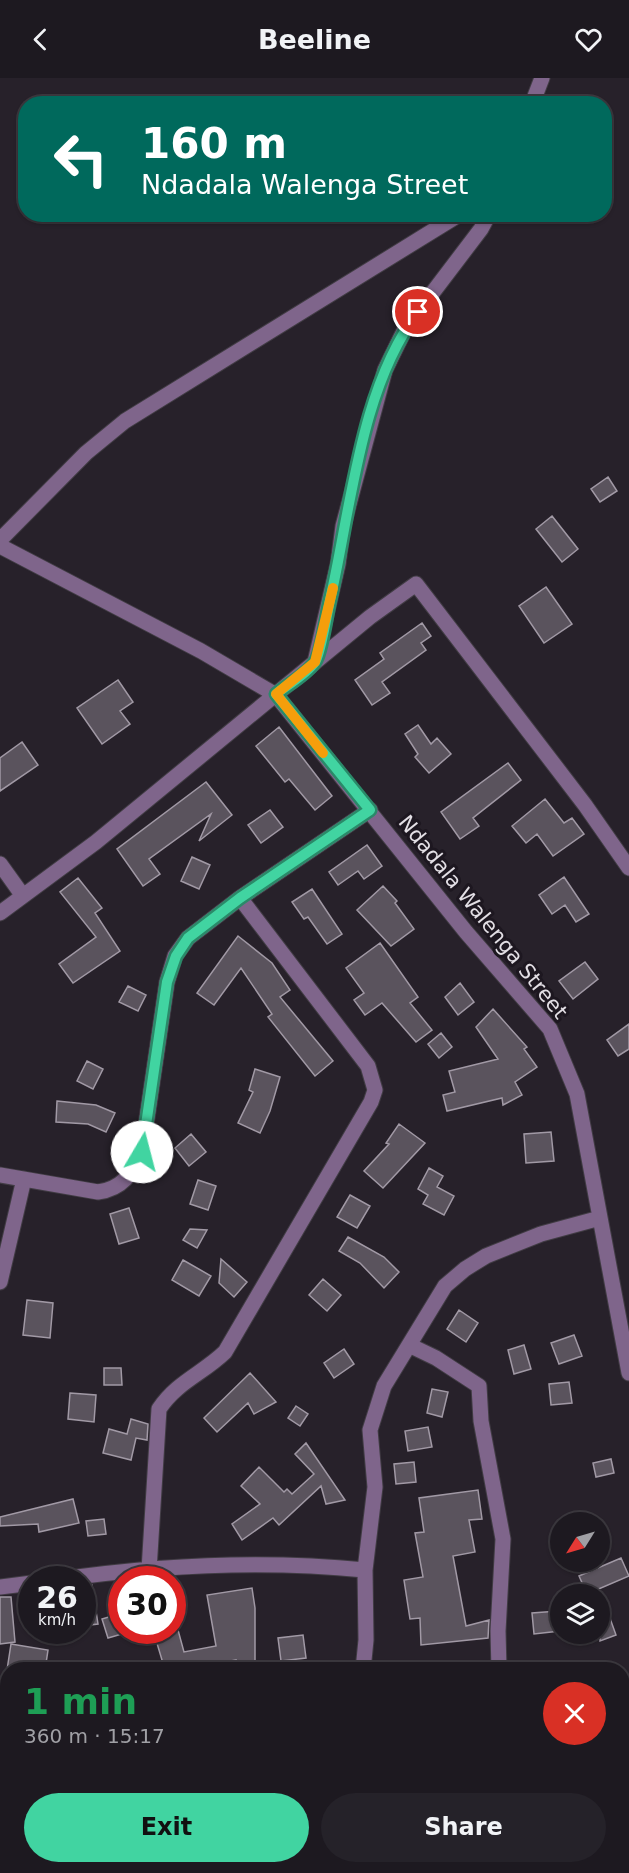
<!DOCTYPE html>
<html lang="en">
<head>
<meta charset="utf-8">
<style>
	body { margin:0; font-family:"DejaVu Sans",sans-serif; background:#252229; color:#f1f3f6; height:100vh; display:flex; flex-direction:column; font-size:22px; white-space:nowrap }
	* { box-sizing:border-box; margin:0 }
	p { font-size:20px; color:#a0a0a5 }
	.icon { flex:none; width:33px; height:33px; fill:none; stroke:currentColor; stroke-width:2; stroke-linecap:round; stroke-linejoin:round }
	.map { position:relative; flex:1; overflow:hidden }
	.side { position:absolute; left:0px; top:1584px; width:630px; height:212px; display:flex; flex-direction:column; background:#1d1920; border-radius:24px 24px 0 0; box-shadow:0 2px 4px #0004,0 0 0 2px #3b383e }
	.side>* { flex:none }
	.guide { position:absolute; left:18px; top:18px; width:594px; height:126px; border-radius:24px; box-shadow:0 2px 4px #0004,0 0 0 2px #3b383e; background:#00695c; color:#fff; overflow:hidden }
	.needle { width:39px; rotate:233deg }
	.tools { position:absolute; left:550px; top:1434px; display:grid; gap:12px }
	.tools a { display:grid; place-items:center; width:60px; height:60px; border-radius:50%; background:#1d1920; box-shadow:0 2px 4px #0004,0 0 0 2px #3b383e; font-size:30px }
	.speed { position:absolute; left:18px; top:1488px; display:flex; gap:12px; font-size:30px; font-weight:700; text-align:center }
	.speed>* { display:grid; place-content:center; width:78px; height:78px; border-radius:50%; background:#1d1920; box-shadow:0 2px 4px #0004,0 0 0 2px #3b383e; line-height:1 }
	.speed small { font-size:15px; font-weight:400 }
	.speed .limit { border:9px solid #d22; background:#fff; color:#111 }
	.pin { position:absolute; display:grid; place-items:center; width:51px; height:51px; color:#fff; margin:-26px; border:3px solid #fff; border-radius:50%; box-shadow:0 2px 6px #0007 }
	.me { position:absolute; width:66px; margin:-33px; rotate:8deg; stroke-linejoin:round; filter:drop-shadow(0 0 4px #0008) }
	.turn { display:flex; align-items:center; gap:21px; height:126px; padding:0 24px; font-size:27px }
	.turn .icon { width:78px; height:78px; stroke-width:2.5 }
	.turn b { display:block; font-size:42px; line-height:51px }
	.round { display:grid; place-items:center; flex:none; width:63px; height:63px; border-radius:32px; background:#252229 }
	.summary { display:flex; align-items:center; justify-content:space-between; height:102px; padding:0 24px }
	h1 { font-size:36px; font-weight:800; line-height:45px; color:#1e9e55 }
	.primary-button { display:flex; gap:12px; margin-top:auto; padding:12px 24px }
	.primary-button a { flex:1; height:69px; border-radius:36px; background:#41d4a1; color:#111; font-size:24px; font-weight:800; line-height:69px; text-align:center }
	.primary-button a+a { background:#252229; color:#f1f3f6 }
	header { display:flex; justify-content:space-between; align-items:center; height:78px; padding:0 24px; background:#1d1920; font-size:27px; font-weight:800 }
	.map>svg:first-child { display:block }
	.building { fill:#5a535d; stroke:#a199a5; stroke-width:1.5 }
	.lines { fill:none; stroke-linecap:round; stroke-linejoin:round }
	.minor-casing { stroke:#413c44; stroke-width:17 }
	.minor { stroke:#7f658b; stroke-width:15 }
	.route-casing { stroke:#2a8a69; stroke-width:15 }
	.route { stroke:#41d4a1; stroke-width:10 }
	.slow { stroke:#f59e0b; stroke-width:10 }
	.labels { text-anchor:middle; stroke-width:6; stroke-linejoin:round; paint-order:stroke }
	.street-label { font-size:21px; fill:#e3dfe5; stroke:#1d1720 }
</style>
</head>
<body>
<header><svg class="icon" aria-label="back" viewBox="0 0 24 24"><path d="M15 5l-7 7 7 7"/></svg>Beeline<svg class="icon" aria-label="heart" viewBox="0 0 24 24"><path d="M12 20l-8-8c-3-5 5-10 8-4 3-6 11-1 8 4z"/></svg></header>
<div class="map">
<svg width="629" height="1795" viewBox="0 0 629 1795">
	<rect width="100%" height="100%" fill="#27212a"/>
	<!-- building -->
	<path class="building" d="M608,399L617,413L600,424L591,411Z
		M552,438L578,471L562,484L536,451Z
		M546,509L572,546L544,565L519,528Z
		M422,545L431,558L421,565L426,572L382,604L390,615L372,627L355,602L384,581L380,575Z
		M118,602L133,624L120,633L130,646L102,666L77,630Z
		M418,647L431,666L437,660L451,676L429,695L415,679L418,676L405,656Z
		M279,649L332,718L315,732L289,701L285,704L256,668Z
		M22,664L38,687L0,713V680Z
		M508,685L521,702L473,740L479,748L460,761L441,734Z
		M206,704L232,737L199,763L211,736L149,781L160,796L143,808L117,771Z
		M545,721L564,745L572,740L584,756L553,778L537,756L526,765L512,748Z
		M270,732L283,749L261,765L248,747Z
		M367,767L382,788L364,801L358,793L338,807L329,794Z
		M192,779L210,787L199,811L181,803Z
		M564,799L589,836L576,844L565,827L552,836L539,817Z
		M78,800L102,830L95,835L120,873L73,905L59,886L96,859L60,814Z
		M383,808L397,823L395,825L414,851L391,868L357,832Z
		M312,811L342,856L327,866L308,839L304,841L292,824Z
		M238,858L272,885L290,912L280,919L333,983L315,998L268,939L272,936L241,890L214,927L197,915Z
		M380,865L418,919L410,925L432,952L416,964L382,925L365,937L354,922L364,915L346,890Z
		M585,884L598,901L573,921L559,903Z
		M460,905L474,924L458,937L445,919Z
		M128,908L146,917L138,933L119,924Z
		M493,931L527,969L524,971L537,989L515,1004L522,1017L503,1027L502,1020L447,1033L443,1017L455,1014L449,993L498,981L476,949Z
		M629,946V971L618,978L607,962Z
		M441,955L452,969L439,980L428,966Z
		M87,983L103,991L93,1011L77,1003Z
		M255,991L280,999L270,1033L260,1055L238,1045L253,1014L249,1012Z
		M57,1023L96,1027L115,1035L106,1054L88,1046L56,1044Z
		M399,1046L425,1065L383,1110L364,1093L389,1066L386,1065Z
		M551,1054L554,1083L526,1085L524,1056Z
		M191,1056L206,1074L189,1088L175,1070Z
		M429,1090L443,1098L437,1109L454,1118L444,1137L423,1126L428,1117L418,1111Z
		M198,1102L216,1108L208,1132L190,1126Z
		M350,1117L370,1128L357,1150L337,1139Z
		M129,1130L139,1160L119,1166L110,1136Z
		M190,1151L207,1152L197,1170L183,1162Z
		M348,1159L384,1179L399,1194L384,1210L360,1185L339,1173Z
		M221,1181L247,1204L234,1219L219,1205Z
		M183,1182L211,1198L199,1218L172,1202Z
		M323,1201L341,1217L327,1233L309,1217Z
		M27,1222L53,1225L50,1260L23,1257Z
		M459,1232L478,1245L466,1264L447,1251Z
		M574,1257L582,1278L559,1286L551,1265Z
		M524,1267L531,1291L514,1296L508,1272Z
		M344,1271L354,1286L334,1300L324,1285Z
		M104,1290H121L122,1307H104Z
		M250,1295L276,1324L254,1336L248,1325L217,1354L204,1340Z
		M569,1304L572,1325L551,1327L549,1306Z
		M432,1311L448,1314L442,1339L427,1335Z
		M70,1315L96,1317L94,1344L68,1341Z
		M296,1328L308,1336L300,1348L288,1340Z
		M131,1341L148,1346L147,1362L136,1360L131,1382L103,1375L109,1351L127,1356Z
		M428,1349L432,1369L408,1373L405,1353Z
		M306,1365L345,1422L326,1426L321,1408L279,1447L273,1440L242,1462L232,1446L260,1426L241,1408L259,1389L284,1414L287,1411L292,1416L314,1396L295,1376Z
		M611,1381L614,1395L596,1399L593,1385Z
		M414,1384L416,1404L396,1406L394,1386Z
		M478,1412L482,1441L469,1442L475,1474L453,1478L466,1548L489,1542L488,1560L421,1567L420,1540L410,1541L404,1502L423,1499L415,1455L424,1454L419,1420Z
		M73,1421L79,1445L39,1454L38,1446L0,1448V1439Z
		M104,1441L106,1456L88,1458L86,1443Z
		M621,1480L629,1498L587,1516L579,1498Z
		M92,1507L98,1546L82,1548V1508Z
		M252,1510L255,1530V1592H236V1582L186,1592H165L153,1552H178L184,1574L216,1568L207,1517Z
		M602,1518L616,1557L600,1563V1519Z
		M0,1519H11L15,1564L0,1566Z
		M558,1533L560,1553L534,1556L532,1535Z
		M122,1535V1556L108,1560L102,1541Z
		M303,1557L306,1580L281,1583L278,1560Z
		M11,1566L48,1572L45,1592H7Z"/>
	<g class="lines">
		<defs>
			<path id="minor" d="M532,26L542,0
				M0,462L86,375L125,343L460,136
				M0,468L201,573L276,617L466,854L550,951L577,1016L629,1295
				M315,584L338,486L343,448L385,292L405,251L481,151L489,136
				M0,786L23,818
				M0,835L96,764L370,539L416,506L585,727L629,790
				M0,1097L98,1114C122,1111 133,1095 142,1074L167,904L175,878L188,860L240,820L370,732
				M0,1204L24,1101
				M409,1267L436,1280L479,1308L481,1343L503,1461L498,1553L499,1592
				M149,1492L159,1331C177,1304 202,1296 225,1274L371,1024L375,1012L368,988L240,820
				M56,1502C158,1487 262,1482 365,1492
				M0,1509L32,1505
				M363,1592L366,1562L365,1492L375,1409L370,1352L384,1308L445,1208L465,1191L486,1178L541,1156L600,1140
				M0,1745L8,1742
				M357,1788L358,1795
				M532,1788L534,1795
				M617,1795L629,1793"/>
		</defs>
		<!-- minor casing -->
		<use href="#minor" class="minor-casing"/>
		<!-- minor -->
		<use href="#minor" class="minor"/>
	</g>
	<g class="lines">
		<defs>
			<path id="route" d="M142,1074L167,904L176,878L188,860L240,820L370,732L276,616C287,607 306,597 315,584C321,576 327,535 330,522C351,431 360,310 418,234"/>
		</defs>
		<!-- route casing -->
		<use href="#route" class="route-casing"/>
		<!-- route -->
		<use href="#route" class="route"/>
		<!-- slow -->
		<path class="slow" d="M323,675L276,616L315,584L333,510"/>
	</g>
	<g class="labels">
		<!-- street labels -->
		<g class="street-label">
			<text transform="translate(483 839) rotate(51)" y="7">Ndadala Walenga Street</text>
		</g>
	</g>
</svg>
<div class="tools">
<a><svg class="needle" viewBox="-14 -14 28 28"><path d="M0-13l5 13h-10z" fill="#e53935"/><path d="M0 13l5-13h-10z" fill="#a0a0a5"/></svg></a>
<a><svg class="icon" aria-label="layers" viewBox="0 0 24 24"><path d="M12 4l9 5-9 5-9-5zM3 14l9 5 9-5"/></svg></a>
</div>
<div class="speed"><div>26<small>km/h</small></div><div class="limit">30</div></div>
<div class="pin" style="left:418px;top:234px;background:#d93025"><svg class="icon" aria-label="arrive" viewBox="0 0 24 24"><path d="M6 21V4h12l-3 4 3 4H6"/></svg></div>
<svg class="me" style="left:142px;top:1074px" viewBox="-20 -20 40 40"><circle r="19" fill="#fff"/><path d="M0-13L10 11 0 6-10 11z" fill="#41d4a1"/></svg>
<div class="guide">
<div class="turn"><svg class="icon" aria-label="left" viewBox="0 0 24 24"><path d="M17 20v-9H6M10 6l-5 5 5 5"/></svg><div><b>160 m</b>Ndadala Walenga Street</div></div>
</div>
<section class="side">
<div class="summary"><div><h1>1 min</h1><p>360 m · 15:17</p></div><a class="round" style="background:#d93025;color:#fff"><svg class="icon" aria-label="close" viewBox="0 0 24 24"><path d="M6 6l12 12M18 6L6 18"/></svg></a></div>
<div class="primary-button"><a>Exit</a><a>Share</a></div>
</section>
</div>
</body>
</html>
